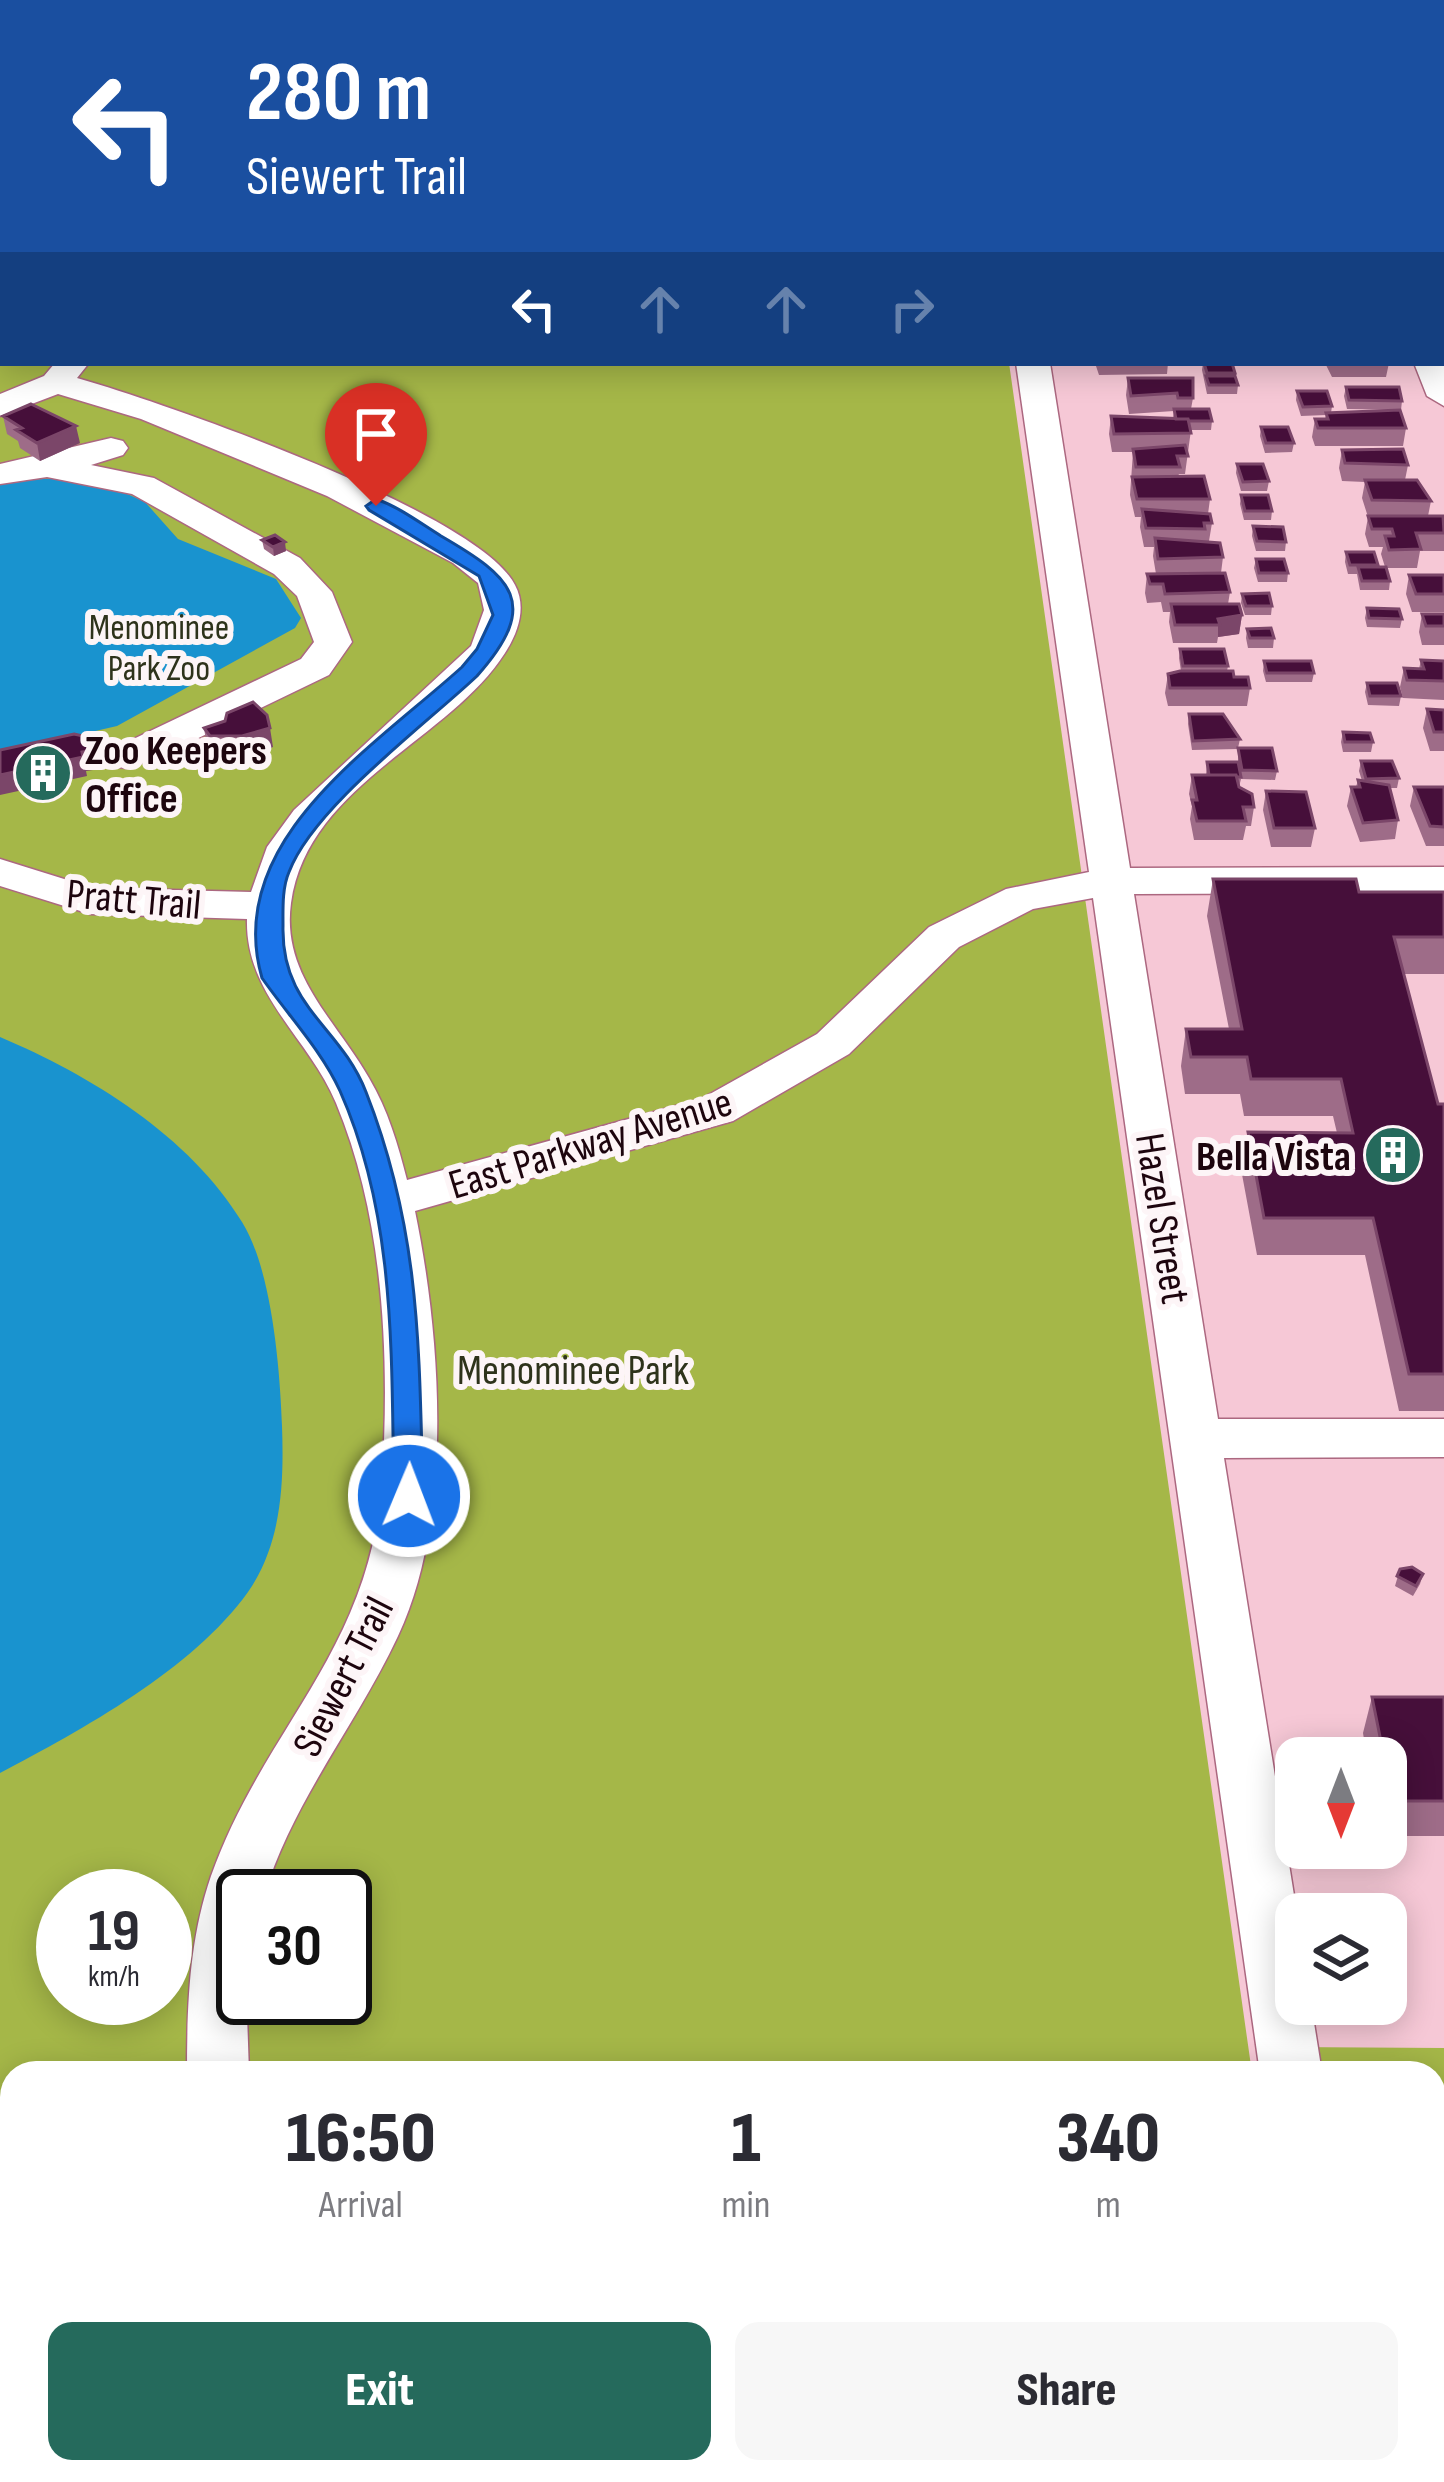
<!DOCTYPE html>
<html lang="en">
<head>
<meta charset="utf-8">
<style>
	body { margin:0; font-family:"Sofia Sans Condensed",sans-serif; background:#f7f7f7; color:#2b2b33; height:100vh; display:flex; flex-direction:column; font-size:45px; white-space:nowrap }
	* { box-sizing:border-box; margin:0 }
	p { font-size:39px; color:#7c7c81 }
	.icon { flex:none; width:66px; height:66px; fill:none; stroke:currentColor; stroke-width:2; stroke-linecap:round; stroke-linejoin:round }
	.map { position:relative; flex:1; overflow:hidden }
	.sheet { position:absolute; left:0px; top:2061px; width:1446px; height:423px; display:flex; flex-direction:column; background:#fff; border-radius:36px 36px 0 0; box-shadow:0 6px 30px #0003 }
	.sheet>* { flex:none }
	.banner { position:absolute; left:0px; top:0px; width:1446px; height:366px; box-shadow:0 6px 30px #0003; background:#1a4fa0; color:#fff; overflow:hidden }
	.needle { width:78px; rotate:180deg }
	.controls { position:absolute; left:1275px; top:1737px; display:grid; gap:24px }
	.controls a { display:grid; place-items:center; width:132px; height:132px; border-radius:24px; background:#fff; box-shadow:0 6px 30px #0003; font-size:60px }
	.speed { position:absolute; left:36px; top:1869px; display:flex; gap:24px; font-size:60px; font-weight:700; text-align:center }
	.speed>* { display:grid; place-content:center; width:156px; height:156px; border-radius:50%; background:#fff; box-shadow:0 6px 30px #0003; line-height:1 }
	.speed small { font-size:30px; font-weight:400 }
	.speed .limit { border:6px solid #111; border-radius:18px; background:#fff; color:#111 }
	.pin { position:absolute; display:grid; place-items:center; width:102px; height:102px; color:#fff; margin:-123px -51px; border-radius:50% 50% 50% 0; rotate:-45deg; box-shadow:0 0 12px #0007 }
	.pin .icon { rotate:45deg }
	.me { position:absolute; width:132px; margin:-66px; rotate:1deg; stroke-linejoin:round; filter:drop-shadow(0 0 9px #0008) }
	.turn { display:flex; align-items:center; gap:42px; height:252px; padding:0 48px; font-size:54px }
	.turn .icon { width:156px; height:156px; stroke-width:2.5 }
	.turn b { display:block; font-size:84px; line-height:102px }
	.lanes { display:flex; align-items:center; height:114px; padding:0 48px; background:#0003; justify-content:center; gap:60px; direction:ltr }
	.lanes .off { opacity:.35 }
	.eta { display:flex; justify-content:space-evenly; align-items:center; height:204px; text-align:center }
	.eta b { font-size:72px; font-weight:800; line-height:84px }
	.cta { display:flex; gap:24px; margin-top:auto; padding:24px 48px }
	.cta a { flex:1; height:138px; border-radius:24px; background:#256a5c; color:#fff; font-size:48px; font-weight:800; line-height:138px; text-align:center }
	.cta a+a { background:#f7f7f7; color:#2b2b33 }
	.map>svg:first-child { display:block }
	.green { fill:#a5b748; fill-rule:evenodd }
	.water { fill:#1993cf }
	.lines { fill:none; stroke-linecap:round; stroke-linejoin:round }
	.minor-casing { stroke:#ac6880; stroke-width:3 }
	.minor { fill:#fff; fill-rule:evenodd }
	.wall { fill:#9e6c88 }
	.shaded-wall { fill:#7b4669 }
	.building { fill:#460f3a; stroke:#7b4669; stroke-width:3 }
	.route { fill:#1a73e8; stroke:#114b97; stroke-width:3 }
	.labels { text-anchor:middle; stroke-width:12; stroke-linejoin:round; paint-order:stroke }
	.far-park-label { font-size:36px; fill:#2e331b; stroke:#fdf5f7 }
	.poi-label { font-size:42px; font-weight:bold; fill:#1d050e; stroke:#fdf5f7; text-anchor:start }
	.street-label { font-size:42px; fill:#1d050e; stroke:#fdf5f7 }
	.park-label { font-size:42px; fill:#2e331b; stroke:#fdf5f7 }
</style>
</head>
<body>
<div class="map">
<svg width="1444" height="2482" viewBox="0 0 1444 2482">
	<rect width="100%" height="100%" fill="#f6c8d6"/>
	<!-- green -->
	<path class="green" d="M0,265L3,363H1009L1252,2073H12V2147L0,2122ZM63,1896H165V1998H63ZM243,1896H345V1998H243Z
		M1287,2047L1444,2048V2370H1434V2073H1291Z
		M35,2472H1310L1311,2482H32Z"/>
	<!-- water -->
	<path class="water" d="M66,478L114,488L145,502L178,539L276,579L301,618L295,628L117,726L0,753V481Z
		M0,1037C90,1075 190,1136 242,1222C272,1270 280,1369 282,1426C284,1483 282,1543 248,1592C193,1669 82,1730 0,1773Z
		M0,2123L12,2147V2472H35L32,2482H0Z"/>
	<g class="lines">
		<defs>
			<path id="minor" d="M967,0H993L994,3H968Z
				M1443,243H1444V261H1443Z
				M0,248H3V266H0Z
				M1444,358V406L1427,396L1414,363H1443Z
				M55,363H89L77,378C162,402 478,512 515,585C527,607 518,633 505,653C450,740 307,785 291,903C281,975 336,1020 369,1078C388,1110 398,1145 407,1180L701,1099L817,1034L929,927L1006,889L1089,872L1016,363H1050L1130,868L1444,867V893L1134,894L1218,1419H1444V1457L1224,1458L1297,1914L1296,2004H1311L1322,2073H1260L1093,898L1033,909L959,947L849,1054L733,1121L415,1211C441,1337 454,1517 398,1636C357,1724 292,1802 264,1896H243L249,2073H187C187,2006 189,1940 211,1876C264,1727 371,1651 382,1480C390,1357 384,1218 336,1103C309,1038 245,995 247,919L90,914L0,886V859L93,888L251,892L267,847L294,810L471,646L484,610L478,583L453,563L327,496L141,419L58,394L0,416V394L44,376Z
				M111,438L123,441L128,448L123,455L91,465L154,478L300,558L332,592L352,642L329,675L159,757L126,768L74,761L0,779V755L74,737L123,744L301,659L314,642L297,596L274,574L132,494L47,477L0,484V464Z
				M1434,2337H1444V2403H1434Z
				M1325,2472H1393L1396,2482H1326Z"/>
		</defs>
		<!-- minor casing -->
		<use href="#minor" class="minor-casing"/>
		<!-- minor -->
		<use href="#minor" class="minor"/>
	</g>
	<!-- wall -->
	<path class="wall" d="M0,0H20L18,3H3V25H0Z
		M39,0H124L123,3H39Z
		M605,0H661V3H605Z
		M800,0H844V3H800Z
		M882,0H922L921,3H882Z
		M1032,0H1059V3H1033Z
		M1112,0H1142V3H1113Z
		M1250,0H1292V3H1251Z
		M1314,0H1362V2L1314,3Z
		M1399,0H1444V16L1443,3H1401Z
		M1095,363H1168L1167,374L1099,375Z
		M1203,363L1235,373L1238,385L1237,394H1207L1202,370Z
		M1325,363H1389L1386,377H1332Z
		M1128,378L1193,398L1191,409L1212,421L1211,430H1191L1185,474H1179L1178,476L1210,499L1208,514L1212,523L1209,541L1203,542L1223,557L1221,573L1230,592L1228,604L1242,615L1239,634L1218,637L1217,643H1173L1169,622L1170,612H1163L1161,602L1147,603L1145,593L1147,574H1156L1153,556L1154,547H1144L1140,527L1141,517H1135L1130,495L1133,452H1112L1109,434L1111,416L1173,418L1174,411L1129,414L1126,395Z
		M1346,387L1402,401L1401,410L1347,409L1344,396Z
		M1297,391L1332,406L1331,413L1406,428L1403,446H1315L1312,437L1315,419H1325L1326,415L1301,416L1296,400Z
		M3,416L80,443L40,461L20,448L18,441L7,434Z
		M1261,427L1294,443L1292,452L1265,453L1260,436Z
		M1342,450L1408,465L1405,480L1431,501L1428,516L1444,519V551H1420L1417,568H1386L1390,581L1389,590H1360L1357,574H1348L1345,562L1346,552L1378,565L1377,567H1385L1381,554L1383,547H1369L1365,534L1368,517L1362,498L1365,482L1342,481L1339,468Z
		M1237,464L1269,481L1267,491H1241L1236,473Z
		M1241,495L1272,511L1271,520H1244L1240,504Z
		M1253,526L1286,542L1285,551H1256L1252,536Z
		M262,540L286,551L274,556L264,549Z
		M1256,559L1288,573L1287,582H1258L1254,568Z
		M1409,575H1444V612H1412L1406,594Z
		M1242,594L1272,606L1271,615H1245L1241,603Z
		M1367,608L1402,619L1400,628L1367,627L1365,618Z
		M1422,614H1444V645H1422L1419,632Z
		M1247,629L1274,638L1273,648H1248L1246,638Z
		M1180,649L1228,666L1227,671L1250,688L1247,706H1168L1165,693L1168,674L1181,671L1179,658Z
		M1421,660L1444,661V700L1403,698L1400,687L1404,668L1419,669Z
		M1264,661L1314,673L1312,682H1266L1263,671Z
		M1367,683L1401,696L1399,706L1368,705L1365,692Z
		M1427,709L1444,710V751H1430L1423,728Z
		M1189,714L1240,739L1238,748L1277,771L1275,780L1241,779L1239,787L1254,807L1251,826H1246L1243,840H1194L1190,819L1192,806L1189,794L1192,775H1206L1207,762H1238V749L1192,750L1188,724Z
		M225,721L273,747L244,755L213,754L207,747L204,728Z
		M1343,732L1373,742L1371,752H1343L1341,742Z
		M1361,761L1399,778L1397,788H1390L1398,820L1395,839L1360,842L1347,806L1351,787H1356L1358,780L1362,781L1359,771Z
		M1414,787H1444V846H1426L1410,806Z
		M1266,791L1315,828L1311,847H1271L1263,810Z
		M1213,879L1359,892H1444V974H1403L1438,1104H1444V1411H1399L1365,1255H1257L1241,1169L1248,1132L1337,1133L1333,1116H1244L1240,1094H1185L1181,1066L1186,1029H1229L1207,916Z
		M1400,1569L1423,1574L1420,1584L1413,1596L1395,1586Z
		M1372,1697H1444V1836H1386V1758H1367L1363,1733Z"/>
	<!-- shaded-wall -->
	<path class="shaded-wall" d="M629,0H661V3H629Z
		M695,0H720V1L695,3Z
		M817,0H844V3H817Z
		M76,426L80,443L40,461L37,443Z
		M285,542L286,551L274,556L273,547Z
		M1242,615L1239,634L1218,637V619Z
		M270,728L273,747L244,755L242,736Z
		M89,751L93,770L86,771L87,776L0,795V775Z"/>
	<!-- building -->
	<path class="building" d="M206,0H265V3H205Z
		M351,0H372V3H350Z
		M1204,363H1232L1235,373H1207Z
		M1206,376H1235L1238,385H1209Z
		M1128,378H1193V398H1178L1177,393L1131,396Z
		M1346,387H1399L1402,401L1349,400Z
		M1297,391H1327L1332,406L1303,407Z
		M31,404L76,426L37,443L16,430L22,428L3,416Z
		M1174,409H1209L1212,421H1189L1188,419H1176Z
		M1400,410L1406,428H1318L1315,419H1328L1326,413Z
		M1111,416L1188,419L1191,433L1114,434Z
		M1261,427H1288L1294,443H1266Z
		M1185,445L1188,456H1177L1180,467H1136L1133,449Z
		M1403,449L1408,465L1345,463L1342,450Z
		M1237,464H1263L1269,481L1243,482Z
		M1204,476L1210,499H1137L1132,477Z
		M1365,480H1417L1431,501L1372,500Z
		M1241,495H1268L1272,511H1245Z
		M1142,509L1210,514L1212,523H1204L1205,529L1146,528Z
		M1368,516H1443L1444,533H1416L1421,549L1389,550L1385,536H1394L1392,529H1372Z
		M1253,526L1283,527L1286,542L1257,541Z
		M275,535L285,542L273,547L262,540Z
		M1155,538L1220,543L1223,557L1158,559Z
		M1346,552H1374L1378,565H1350Z
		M1256,559H1284L1288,573H1259Z
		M1358,567H1386L1390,581H1362Z
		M1225,573L1230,592L1165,594L1163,584H1150L1147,574Z
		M1409,575H1444V594H1416Z
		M1269,593L1272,606H1246L1242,594Z
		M1171,604H1239L1242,615L1218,619L1220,625H1175Z
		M1367,608L1399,609L1402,619L1369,618Z
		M1422,614H1444V626H1426Z
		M1271,628L1274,638H1250L1247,629Z
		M1180,649H1224L1228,666H1183Z
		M1421,660L1444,661V681L1407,680L1404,668L1424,669Z
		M1264,661H1311L1314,673H1267Z
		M1180,671H1233L1234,677H1248L1250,688H1170L1168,674Z
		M1367,683H1397L1401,696H1370Z
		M253,702L267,715L270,728L242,736H210L204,728L225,721L227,713Z
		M1427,709L1444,710V732H1434Z
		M1189,714H1223L1240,739L1193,741Z
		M1343,732L1370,733L1373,742H1345Z
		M74,734L83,736L89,751L82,752L83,757L0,775V750Z
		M1238,748H1272L1277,771L1242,770Z
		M1361,761H1392L1399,778L1366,779Z
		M1207,762H1238L1241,777H1237L1236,775H1209Z
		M1192,775H1236L1239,787L1252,794L1254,807H1243L1246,821H1197L1192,800H1197Z
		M1358,780L1389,785L1398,820L1363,823L1351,787H1360Z
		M1414,787H1444V827L1430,826Z
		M1266,791L1306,792L1315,828H1274Z
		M1213,879H1356L1359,892H1444V937H1394L1438,1104H1444V1374H1409L1373,1218H1264L1248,1132L1353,1133L1341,1079H1251L1247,1057H1191L1186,1029H1242Z
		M1412,1567L1423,1574L1416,1586L1397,1576L1400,1569Z
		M1372,1697H1444V1801H1393Z"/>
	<!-- route -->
	<path class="route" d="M376,499C399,507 420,523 441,536C512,577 542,603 477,676C425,725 313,808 289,872C282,888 283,909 283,926C281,1008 340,1025 366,1092C421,1232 419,1349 423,1496L409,1507L394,1496C391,1359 397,1219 340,1091C322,1051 287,1014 262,978C222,841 375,746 462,667L477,649L493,615L479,576L369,510L366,506Z"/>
	<!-- icons -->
	<defs>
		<symbol id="building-disc" viewBox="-11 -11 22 22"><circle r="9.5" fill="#256a5c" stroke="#fdf5f7"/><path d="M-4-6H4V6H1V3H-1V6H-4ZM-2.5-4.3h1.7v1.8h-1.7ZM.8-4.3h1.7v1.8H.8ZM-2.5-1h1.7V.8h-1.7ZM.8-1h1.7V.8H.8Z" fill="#fff"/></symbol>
	</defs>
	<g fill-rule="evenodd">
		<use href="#building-disc" x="10" y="740" width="66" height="66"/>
		<use href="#building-disc" x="1360" y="1122" width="66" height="66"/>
	</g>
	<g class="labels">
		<!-- far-park labels -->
		<g class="far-park-label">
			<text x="159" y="639">Menominee<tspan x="159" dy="41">Park Zoo</tspan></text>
		</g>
		<!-- poi labels -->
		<g class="poi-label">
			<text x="85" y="764">Zoo Keepers<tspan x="85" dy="48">Office</tspan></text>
			<text x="1351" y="1170" text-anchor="end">Bella Vista</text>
		</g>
		<!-- street labels -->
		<g class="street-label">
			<text transform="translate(134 898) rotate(5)" y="15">Pratt Trail</text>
			<text transform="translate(590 1142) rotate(-17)" y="15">East Parkway Avenue</text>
			<text transform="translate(1164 1218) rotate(81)" y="15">Hazel Street</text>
			<text transform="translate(342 1676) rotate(-63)" y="15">Siewert Trail</text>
		</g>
		<!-- park labels -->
		<g class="park-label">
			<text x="573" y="1384">Menominee Park</text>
		</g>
	</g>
</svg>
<div class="controls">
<a><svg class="needle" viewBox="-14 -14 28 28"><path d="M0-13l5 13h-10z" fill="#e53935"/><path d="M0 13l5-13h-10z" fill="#7c7c81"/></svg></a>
<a><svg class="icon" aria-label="layers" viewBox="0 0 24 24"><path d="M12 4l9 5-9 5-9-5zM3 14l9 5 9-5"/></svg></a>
</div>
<div class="speed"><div>19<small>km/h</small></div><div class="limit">30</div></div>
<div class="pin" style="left:376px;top:506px;background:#d93025"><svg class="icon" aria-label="arrive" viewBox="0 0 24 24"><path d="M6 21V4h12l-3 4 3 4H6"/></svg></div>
<svg class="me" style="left:409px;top:1496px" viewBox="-20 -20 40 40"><circle r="17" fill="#1a73e8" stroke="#fff" stroke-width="3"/><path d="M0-11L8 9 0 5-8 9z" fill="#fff"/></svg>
<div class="banner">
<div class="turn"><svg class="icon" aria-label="left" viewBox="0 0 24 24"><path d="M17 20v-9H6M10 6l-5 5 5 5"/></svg><div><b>280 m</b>Siewert Trail</div></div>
<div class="lanes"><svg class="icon" aria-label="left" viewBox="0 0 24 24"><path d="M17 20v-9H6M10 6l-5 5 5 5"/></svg><svg class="icon off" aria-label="ahead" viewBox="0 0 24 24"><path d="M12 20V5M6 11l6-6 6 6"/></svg><svg class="icon off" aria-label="ahead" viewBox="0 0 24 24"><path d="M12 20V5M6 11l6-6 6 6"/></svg><svg class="icon off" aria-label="right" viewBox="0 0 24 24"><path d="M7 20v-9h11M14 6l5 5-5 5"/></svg></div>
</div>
<section class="sheet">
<div class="eta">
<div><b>16:50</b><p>Arrival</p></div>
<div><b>1</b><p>min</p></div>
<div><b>340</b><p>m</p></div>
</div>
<div class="cta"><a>Exit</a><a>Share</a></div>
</section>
</div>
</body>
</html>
